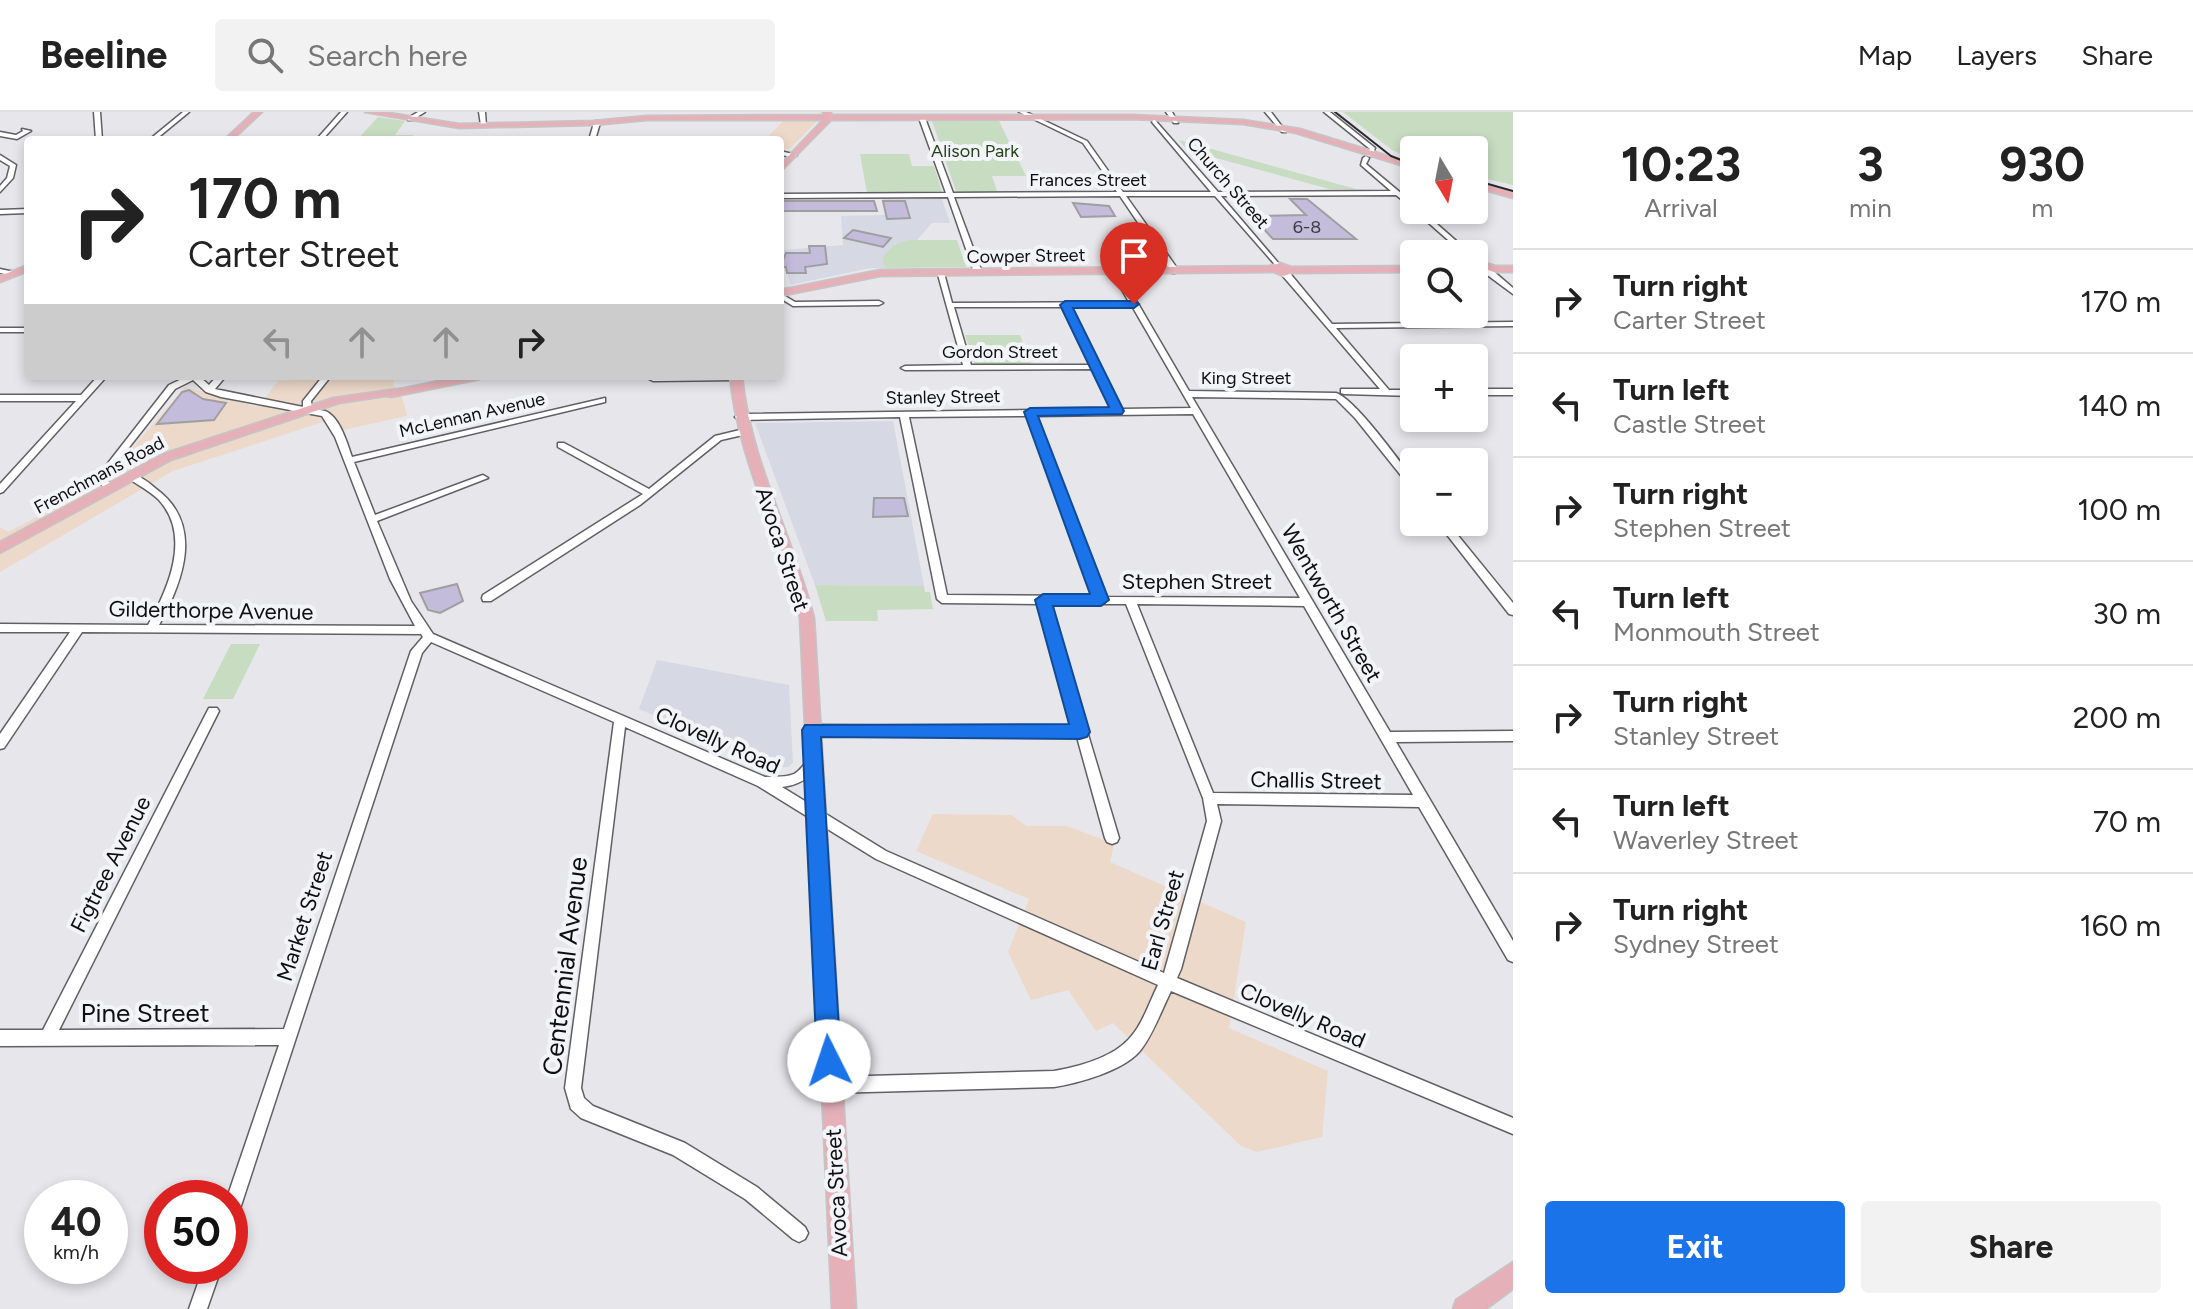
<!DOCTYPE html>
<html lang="en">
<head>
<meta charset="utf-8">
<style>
	body { margin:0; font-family:Figtree,sans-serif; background:#f2f2f2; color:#222; height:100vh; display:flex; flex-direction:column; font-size:30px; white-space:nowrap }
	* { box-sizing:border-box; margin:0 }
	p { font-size:26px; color:#767676 }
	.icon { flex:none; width:44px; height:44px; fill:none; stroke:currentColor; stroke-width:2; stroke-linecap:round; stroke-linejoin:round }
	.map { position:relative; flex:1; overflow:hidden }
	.details { display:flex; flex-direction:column; background:#fff; width:680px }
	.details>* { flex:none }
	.banner { position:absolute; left:24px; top:24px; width:760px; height:244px; border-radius:8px; box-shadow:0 4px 12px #0003; background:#fff; color:#222; overflow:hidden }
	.needle { width:52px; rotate:170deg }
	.controls { position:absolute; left:1400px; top:24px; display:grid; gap:16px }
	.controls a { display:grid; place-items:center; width:88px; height:88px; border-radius:8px; background:#fff; box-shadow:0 4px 12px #0003; font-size:40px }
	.speed { position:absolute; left:24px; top:1068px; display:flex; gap:16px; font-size:40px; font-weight:700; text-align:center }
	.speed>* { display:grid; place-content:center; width:104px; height:104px; border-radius:50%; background:#fff; box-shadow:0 4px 12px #0003; line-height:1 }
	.speed small { font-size:20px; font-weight:400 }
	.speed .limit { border:12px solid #d22; background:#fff; color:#111 }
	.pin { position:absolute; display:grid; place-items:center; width:68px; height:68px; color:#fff; margin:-82px -34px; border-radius:50% 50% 50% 0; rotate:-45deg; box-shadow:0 0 8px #0007 }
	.pin .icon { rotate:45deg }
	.me { position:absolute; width:88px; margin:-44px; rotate:356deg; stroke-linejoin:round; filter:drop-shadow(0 0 6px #0008) }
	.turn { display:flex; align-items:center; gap:28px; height:168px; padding:0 32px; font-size:36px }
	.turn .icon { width:104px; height:104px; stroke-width:2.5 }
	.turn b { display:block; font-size:56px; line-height:68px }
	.lanes { display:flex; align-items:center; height:76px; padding:0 32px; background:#0003; justify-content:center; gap:40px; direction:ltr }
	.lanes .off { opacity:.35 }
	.eta { display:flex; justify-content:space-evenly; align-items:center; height:136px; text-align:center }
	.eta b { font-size:48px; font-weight:700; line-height:56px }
	.primary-button { display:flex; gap:16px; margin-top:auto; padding:16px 32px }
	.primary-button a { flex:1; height:92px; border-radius:8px; background:#1a73e8; color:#fff; font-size:32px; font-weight:700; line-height:92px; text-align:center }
	.primary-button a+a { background:#f2f2f2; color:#222 }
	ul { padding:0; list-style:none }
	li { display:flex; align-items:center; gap:24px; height:104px; padding:0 32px; border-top:2px solid #e0e0e0 }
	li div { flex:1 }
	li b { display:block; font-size:30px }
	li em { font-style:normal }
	header { display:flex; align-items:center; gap:48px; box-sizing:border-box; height:112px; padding:0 40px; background:#fff; border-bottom:2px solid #e0e0e0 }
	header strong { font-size:38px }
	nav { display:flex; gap:44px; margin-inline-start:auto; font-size:28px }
	.search { width:560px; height:72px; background:#f2f2f2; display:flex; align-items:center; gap:20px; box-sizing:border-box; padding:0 28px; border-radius:8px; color:#767676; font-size:30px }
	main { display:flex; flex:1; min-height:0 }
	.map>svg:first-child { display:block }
	.commercial { fill:#edd9ca }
	.built { fill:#d6d8e3 }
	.green { fill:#c7dcc1 }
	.building { fill:#c4bcdb; stroke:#9f9fa2; stroke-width:2 }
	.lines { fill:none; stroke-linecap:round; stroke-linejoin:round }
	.minor-casing { stroke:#606064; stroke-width:3 }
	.major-casing { stroke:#c5c5c6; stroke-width:3 }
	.minor { fill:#fff; fill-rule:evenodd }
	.major { fill:#e5b0b8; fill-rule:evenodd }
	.tram { stroke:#29292b; stroke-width:2 }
	.route { fill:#1a73e8; stroke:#114b97; stroke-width:2 }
	.labels { text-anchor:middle; stroke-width:8; stroke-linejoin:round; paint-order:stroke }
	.far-park-label { font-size:18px; fill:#24431b; stroke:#f3f4f8 }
	.far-street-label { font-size:18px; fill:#0f0f11; stroke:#f3f4f8 }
	.number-label { font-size:18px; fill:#3c3a44 }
	.street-label { font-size:22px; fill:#0f0f11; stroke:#f3f4f8 }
	.near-street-label { font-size:26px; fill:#0f0f11; stroke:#f3f4f8 }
</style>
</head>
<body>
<header>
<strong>Beeline</strong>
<div class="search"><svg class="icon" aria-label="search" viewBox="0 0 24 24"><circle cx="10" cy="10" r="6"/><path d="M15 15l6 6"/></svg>Search here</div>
<nav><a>Map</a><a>Layers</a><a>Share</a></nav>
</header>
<main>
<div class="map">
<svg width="1513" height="1197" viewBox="0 0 1513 1197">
	<rect width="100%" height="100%" fill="#e6e6eb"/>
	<!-- commercial -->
	<path class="commercial" d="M784,8H818L790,37H780V28H765Z
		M396,264L393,272L402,285L407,304L343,318L323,310L173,359L0,460V415L8,420L103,370L185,275L258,295L278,269Z
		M933,702L1012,703L1026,714H1067L1114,732L1110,750L1246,810L1229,916L1328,959L1322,1025L1257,1040L1241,1034L1113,911L1096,919L1068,878L1031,888L1008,840L1029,787L916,739Z"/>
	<!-- built -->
	<path class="built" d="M883,87H942L950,111H932L917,128H908L882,146L885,156H870L790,173L783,138L843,133L841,104L887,103Z
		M893,309L924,474L815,473L755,311Z
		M657,548L789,573L793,651L788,655H775L639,597Z"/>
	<!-- green -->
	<path class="green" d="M1343,0H1513V73L1474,64V38H1414V48L1392,38Z
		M378,5L405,9L395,23H413L411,28H357Z
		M932,9H999L1026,64H992L998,82H957Z
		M1179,28L1356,77H1329L1187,38Z
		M860,42H909L912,54H934L942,80L867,81Z
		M908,128H957L966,155L885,156L882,146L894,133Z
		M965,223H1020L1032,253H975Z
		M815,473L924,474L925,480H930L933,497L877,498L878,509H826Z
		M231,532H260L233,587H203Z"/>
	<!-- building -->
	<path class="building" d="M1290,87H1307L1356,127H1273L1252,104L1306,103Z
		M780,89H874L877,99H780Z
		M883,89H905L910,106L887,107Z
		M1073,91L1109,94L1115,104L1081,105Z
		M853,118L891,126L883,135L844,126Z
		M809,134H825L827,152L805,155L806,161H787L786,155H780L786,141H810Z
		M189,278L203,287L226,291L214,308L157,312L182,280Z
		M874,386H904L908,404L873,405Z
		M457,472L463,489L440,501L428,498L420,481Z"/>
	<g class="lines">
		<defs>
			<path id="minor" d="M94,0H100L102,28H96Z
				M183,0H189L155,28H149Z
				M341,0H347L322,28H316Z
				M418,0H425L412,8H408V6Z
				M479,0H485L486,14L481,13Z
				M1019,0H1026L1087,29L1123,80H1211L1152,10L1154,7L1218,80L1391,79L1361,53L1363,46L1366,44L1369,46L1366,52L1414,92V97L1396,83L1221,84L1280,153V155L1278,156L1215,84H1126L1179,159L1175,161H1172L1120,84L954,85L982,160L978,162L974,160L948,85L780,86V82L946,81L919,6L922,4L925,6L953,81L1117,80L1083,31Z
				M1166,0H1172L1178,11H1174Z
				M1265,0H1271L1286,20H1282Z
				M1324,0H1330L1375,36L1372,44L1367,43L1370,37Z
				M597,9L600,11L595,28H589L594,11Z
				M22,17L31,19L17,27L0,24V20L16,23L23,19Z
				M780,39L797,43L794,45L780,43Z
				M0,43L16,53L13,66L0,80V74L7,66L10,54L0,48Z
				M28,97V101L0,102V98Z
				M1414,98H1421L1471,142H1464Z
				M0,157L19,161L15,163L0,161Z
				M1112,157L1119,159L1189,279L1336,281C1356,288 1399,349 1414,368V377L1411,376L1355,306L1336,287L1192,285L1390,620L1513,619V629L1396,630L1513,829V850L1508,848L1419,695L1217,692L1221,709L1181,857L1177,866L1513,1006V1022L1171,879C1162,897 1152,925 1139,940C1122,959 1079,971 1054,975L830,981L824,979L822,973L824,967L830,965L1054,959C1077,955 1111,946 1128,928C1142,914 1149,891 1158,873L876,747L758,674L625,615L581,976L584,986L593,994L685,1031L757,1075L805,1115L808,1121L805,1127L799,1130L793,1127L745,1087L673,1043L581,1006L571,997L565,976L614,610L431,530L422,541L236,1109L230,1112V1086H227L279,933L0,934V918H43L209,596H217L219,599L59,918L284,917L411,539L423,525L421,522L82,520L4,636L0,637V622L70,520H0V512L148,513C168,477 192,424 159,388C150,379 138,373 128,366V362C138,362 147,369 155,376C205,412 183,469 159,513L415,514L390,467L335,325L322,304L221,285L206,280L193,268L175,277L112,357L108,369L115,376L113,378H107L98,370L105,355L169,273L188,264H199L209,273L217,264H226L215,277L303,295V289L323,264H331L311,289L312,297C317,298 321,298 325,299C340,305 347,331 352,345L605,286V290L354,350L375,403L480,364L483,363L488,366L377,409L411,489L433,522L765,665C774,664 785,666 794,662C805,656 803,647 816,648L818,652C810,667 798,673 782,675L886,739L1164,861L1207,709L1203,686L1126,492H1049L1119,726L1117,730L1112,732L1107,730L1105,726L1077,625L807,621L805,618L807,615L811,613L1074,615L1039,492L942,491L937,487L900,305L739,308L735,305L739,302L1113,297L1093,257L905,258L901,256L905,254L963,253L937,159L944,161L952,191L1129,190L1111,159ZM1132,194L1191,296L1122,297L1070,195ZM954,195H1062L1091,253H971ZM1193,302L1300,486L1105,485L1036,304ZM1027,304L1094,484L947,483L909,305ZM1137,492L1304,494L1413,683L1213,681Z
				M1486,158H1492L1513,176V182L1486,162Z
				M1282,159H1288L1332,212L1513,210V214L1336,216L1389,278H1414V284L1344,282L1341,281V277H1380L1282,163Z
				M780,181L795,190L879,189L883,191L879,193L793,194L780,186Z
				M0,216H28V220H0Z
				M98,264H107L3,380L0,381V372L76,289H0V283H81Z
				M738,264L740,266L736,268L653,269L649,267L653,265Z
				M1474,277H1513V283H1474Z
				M744,317L748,320L747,322L721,328L640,393L491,489H483L482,486L483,483L643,382L558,335V331H564L649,377L715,324Z
				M1437,410H1447L1513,491V503L1509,502Z
				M204,1154H222L207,1197H189Z"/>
			<path id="major" d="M254,0H262L232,28H224Z
				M365,0H383L459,12L593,9L647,4L823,3V0H831V3H1132L1243,8L1300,17L1414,52V57L1296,21L1243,12L1132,7L831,8L780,60V53L823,8H647L593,13L459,16Z
				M1474,70L1513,80V86L1474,75Z
				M1480,149L1495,154H1513V160H1494L1482,156L1481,159H1475L1474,151Z
				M1280,151L1291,155L1414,154V160L1292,161L1284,164L1274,160L880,164L780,184V178L880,158L1270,154Z
				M28,153V159L0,170V164Z
				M464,264H486L480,267L391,285L386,284L339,291L171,348L0,441V430L163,342L333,286L405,276Z
				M730,264H742C750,349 793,424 814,506L856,1197H832L800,506C780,424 738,349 730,264Z
				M1513,1150V1177L1486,1197H1453L1456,1188Z"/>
		</defs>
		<!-- minor casing -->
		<use href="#minor" class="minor-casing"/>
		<!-- major casing -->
		<use href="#major" class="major-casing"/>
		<!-- minor -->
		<use href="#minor" class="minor"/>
		<!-- major -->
		<use href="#major" class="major"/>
		<!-- tram -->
		<path class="tram" d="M1335,0L1391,44L1414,53
			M1474,68L1513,79"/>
	</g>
	<!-- route -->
	<path class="route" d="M1065,189H1134L1139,192L1134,196H1073L1124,299L1122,302L1038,304L1109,488L1101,494H1053L1090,620L1087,625L1080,627L821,625L841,949L837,958L829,961L820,958L817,949L802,618L805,613L1069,612L1035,488L1043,482H1090L1024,300L1030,296L1109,295L1060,193Z"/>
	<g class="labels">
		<!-- far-park labels -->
		<g class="far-park-label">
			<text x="975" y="45">Alison Park</text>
		</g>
		<!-- far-street labels -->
		<g class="far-street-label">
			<text x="1088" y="74">Frances Street</text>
			<text transform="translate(1228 71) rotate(49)" y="6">Church Street</text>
			<text transform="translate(1026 144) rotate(-1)" y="6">Cowper Street</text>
			<text x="1000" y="246">Gordon Street</text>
			<text x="1246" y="272">King Street</text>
			<text transform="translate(943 285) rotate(-1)" y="6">Stanley Street</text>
			<text transform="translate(472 303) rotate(-13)" y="6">McLennan Avenue</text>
			<text transform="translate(99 363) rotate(-28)" y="6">Frenchmans Road</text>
		</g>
		<!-- number labels -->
		<g class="number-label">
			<text x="1307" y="121">6-8</text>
		</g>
		<!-- street labels -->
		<g class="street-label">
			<text transform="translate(783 437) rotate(72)" y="8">Avoca Street</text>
			<text x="1197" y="477">Stephen Street</text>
			<text transform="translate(1332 491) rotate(60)" y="8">Wentworth Street</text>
			<text transform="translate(211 498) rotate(1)" y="8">Gilderthorpe Avenue</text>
			<text transform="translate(718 628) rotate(24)" y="8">Clovelly Road</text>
			<text transform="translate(1316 668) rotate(1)" y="8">Challis Street</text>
			<text transform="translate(110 752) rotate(-63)" y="8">Figtree Avenue</text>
			<text transform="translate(304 804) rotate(-72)" y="8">Market Street</text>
			<text transform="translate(1162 808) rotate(-74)" y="8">Earl Street</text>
			<text transform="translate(1303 903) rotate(23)" y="8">Clovelly Road</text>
			<text transform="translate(836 1081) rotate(-93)" y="8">Avoca Street</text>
		</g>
		<!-- near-street labels -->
		<g class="near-street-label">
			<text transform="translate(565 854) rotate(-83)" y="9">Centennial Avenue</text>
			<text x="145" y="910">Pine Street</text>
		</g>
	</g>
</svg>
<div class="controls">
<a><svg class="needle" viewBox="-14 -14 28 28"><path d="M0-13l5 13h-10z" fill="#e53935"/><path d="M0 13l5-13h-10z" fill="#767676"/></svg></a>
<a><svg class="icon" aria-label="search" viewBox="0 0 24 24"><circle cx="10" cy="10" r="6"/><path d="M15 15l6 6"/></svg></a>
<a>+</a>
<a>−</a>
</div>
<div class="speed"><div>40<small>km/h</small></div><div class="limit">50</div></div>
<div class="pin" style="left:1134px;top:192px;background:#d93025"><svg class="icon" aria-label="arrive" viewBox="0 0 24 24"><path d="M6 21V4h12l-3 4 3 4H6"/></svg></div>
<svg class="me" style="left:829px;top:949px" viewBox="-20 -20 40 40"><circle r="19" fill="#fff"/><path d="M0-13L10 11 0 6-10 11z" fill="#1a73e8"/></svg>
<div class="banner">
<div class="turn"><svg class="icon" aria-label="right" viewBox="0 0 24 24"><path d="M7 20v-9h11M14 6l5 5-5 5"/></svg><div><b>170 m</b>Carter Street</div></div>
<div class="lanes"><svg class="icon off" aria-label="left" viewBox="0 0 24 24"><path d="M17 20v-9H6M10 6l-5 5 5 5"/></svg><svg class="icon off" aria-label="ahead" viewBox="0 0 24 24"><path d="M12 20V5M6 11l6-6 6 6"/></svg><svg class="icon off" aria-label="ahead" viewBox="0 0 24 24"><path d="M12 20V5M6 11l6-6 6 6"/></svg><svg class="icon" aria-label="right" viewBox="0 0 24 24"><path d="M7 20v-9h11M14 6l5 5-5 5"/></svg></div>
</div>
</div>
<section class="details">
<div class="eta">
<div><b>10:23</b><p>Arrival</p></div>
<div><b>3</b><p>min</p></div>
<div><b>930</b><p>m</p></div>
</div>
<ul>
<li><svg class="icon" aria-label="right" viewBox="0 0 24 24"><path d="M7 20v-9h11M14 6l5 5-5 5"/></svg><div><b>Turn right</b><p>Carter Street</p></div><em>170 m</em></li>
<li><svg class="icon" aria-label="left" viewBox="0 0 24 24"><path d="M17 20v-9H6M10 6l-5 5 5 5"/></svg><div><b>Turn left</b><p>Castle Street</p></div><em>140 m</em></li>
<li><svg class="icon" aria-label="right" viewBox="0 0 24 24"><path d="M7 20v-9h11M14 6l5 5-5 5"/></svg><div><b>Turn right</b><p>Stephen Street</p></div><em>100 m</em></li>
<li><svg class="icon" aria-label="left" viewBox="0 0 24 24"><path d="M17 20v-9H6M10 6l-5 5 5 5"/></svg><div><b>Turn left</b><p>Monmouth Street</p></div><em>30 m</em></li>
<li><svg class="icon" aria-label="right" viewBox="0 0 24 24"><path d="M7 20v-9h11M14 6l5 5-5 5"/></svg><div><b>Turn right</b><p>Stanley Street</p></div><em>200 m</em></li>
<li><svg class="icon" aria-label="left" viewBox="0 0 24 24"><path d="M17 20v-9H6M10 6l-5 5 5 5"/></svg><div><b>Turn left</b><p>Waverley Street</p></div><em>70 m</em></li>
<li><svg class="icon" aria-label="right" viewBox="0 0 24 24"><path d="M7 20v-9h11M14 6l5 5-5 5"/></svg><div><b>Turn right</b><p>Sydney Street</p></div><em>160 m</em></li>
</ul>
<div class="primary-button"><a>Exit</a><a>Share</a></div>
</section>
</main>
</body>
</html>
